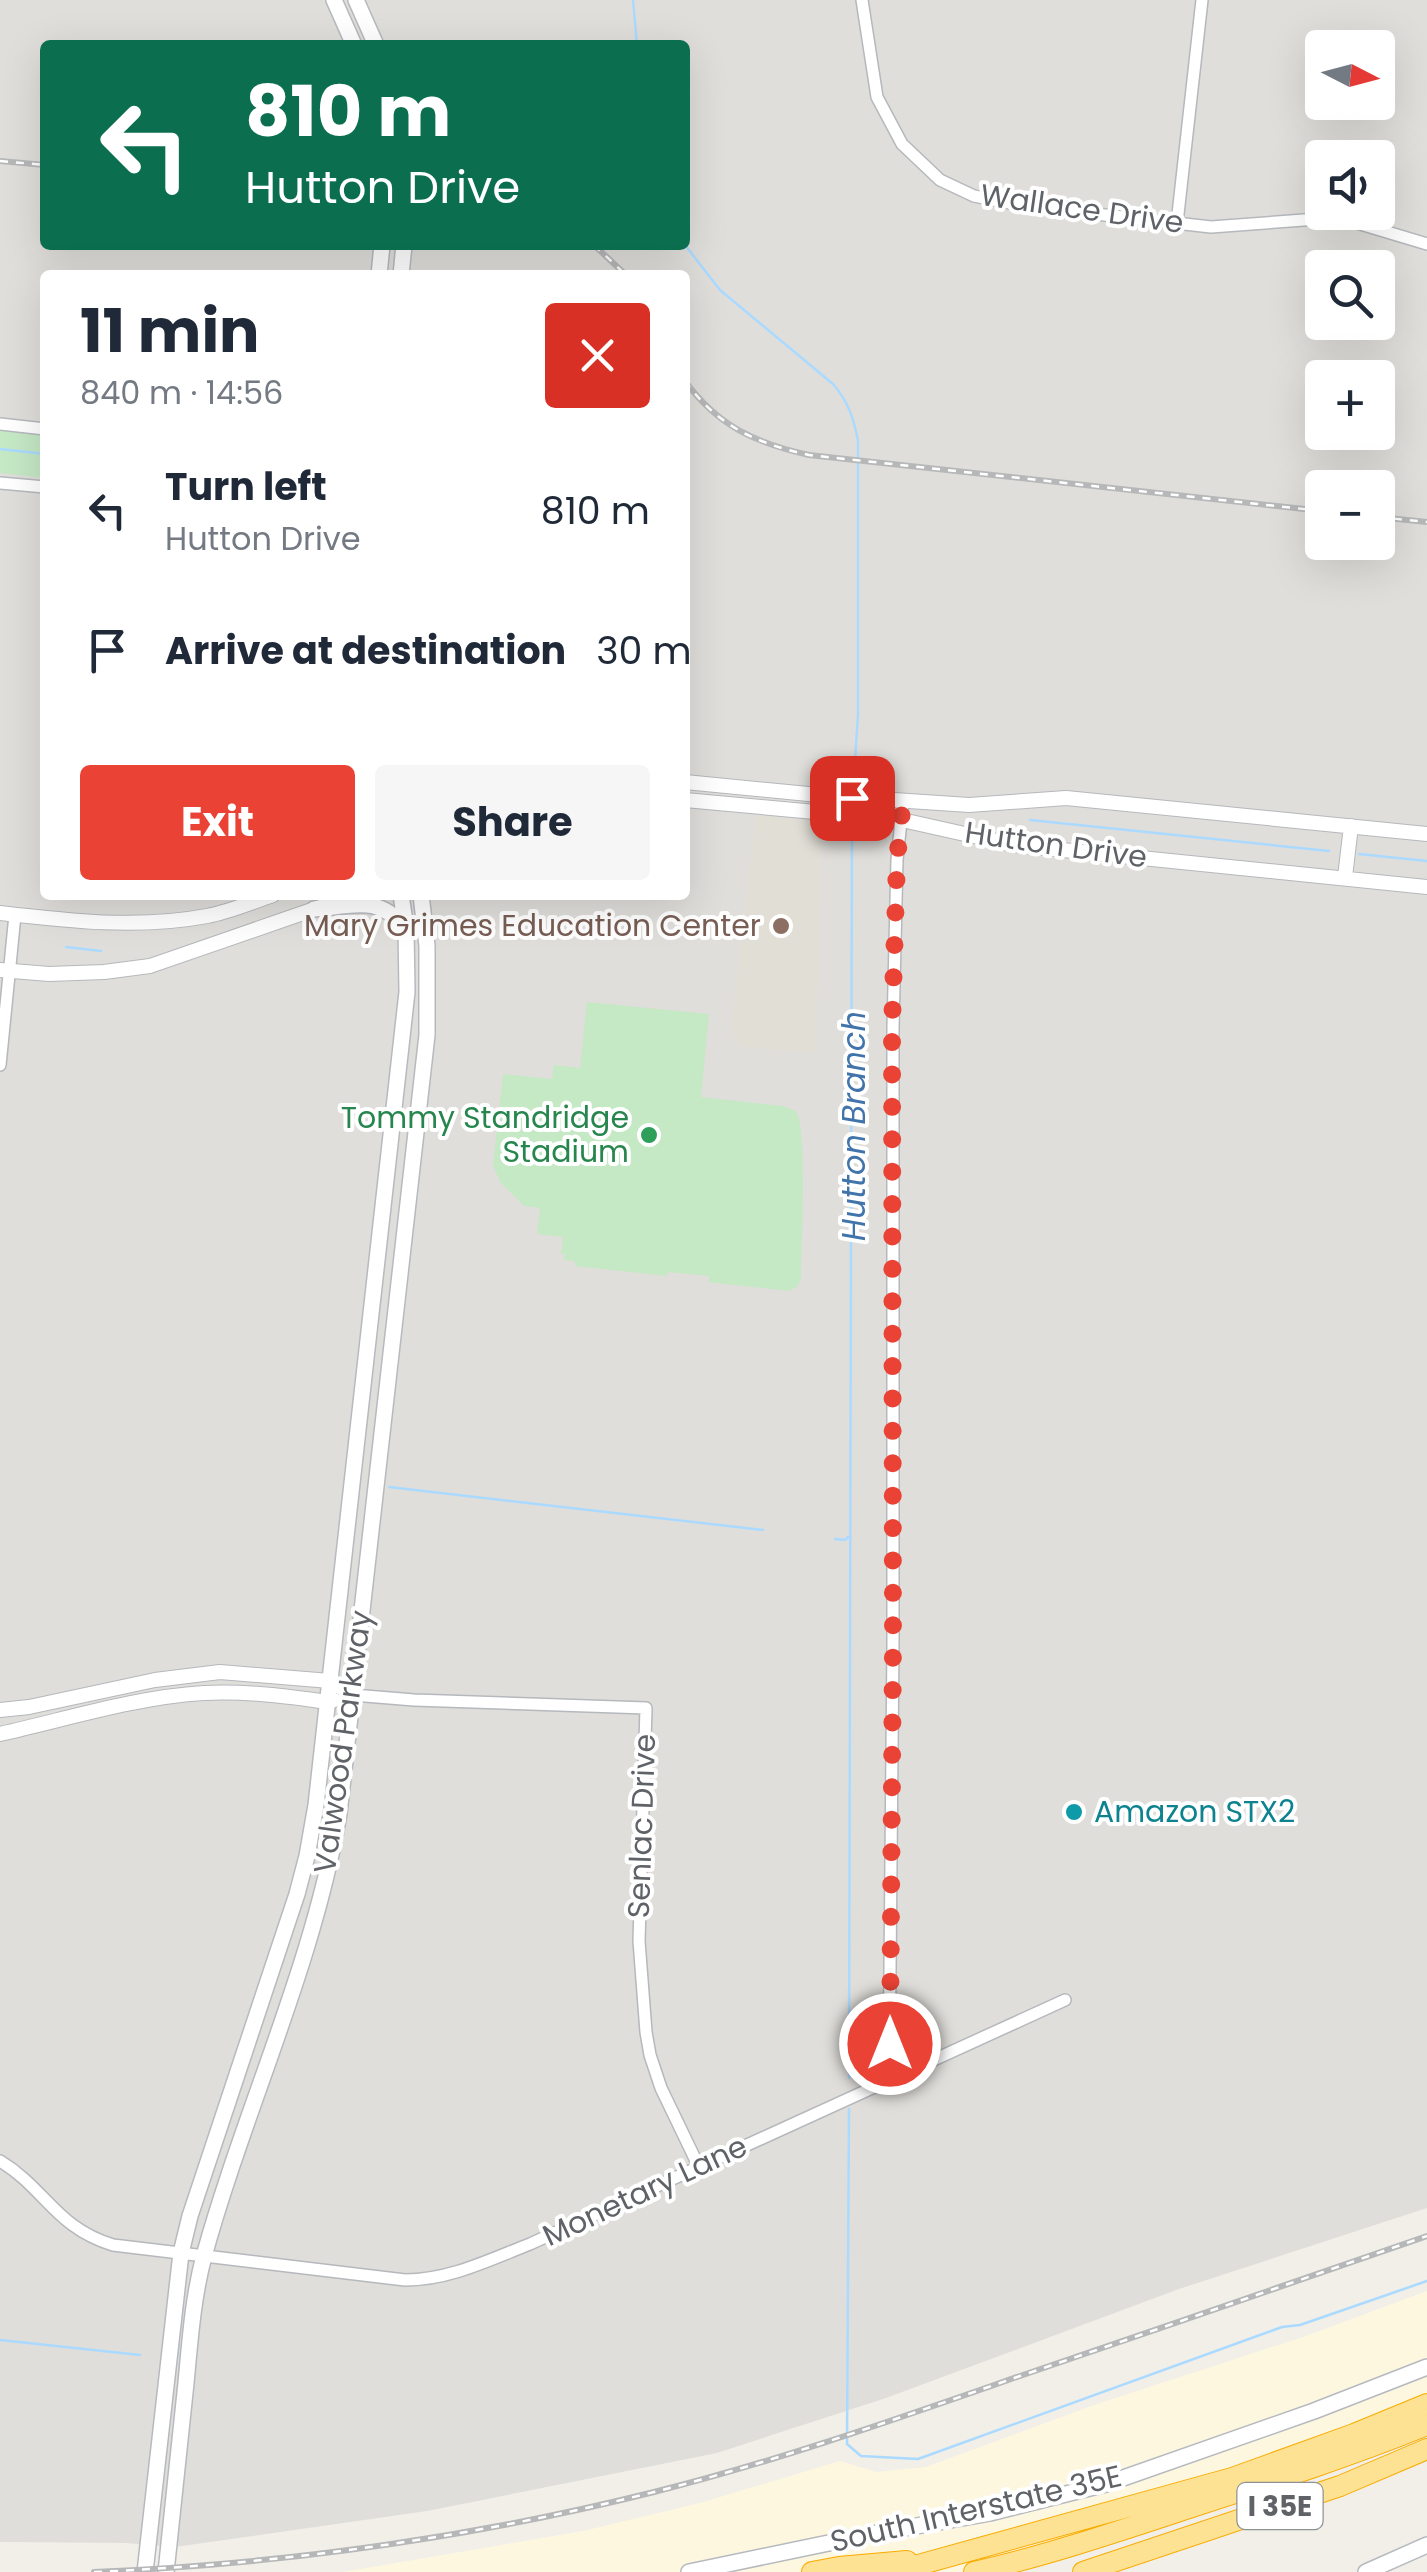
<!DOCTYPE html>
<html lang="en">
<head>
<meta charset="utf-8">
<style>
	body { margin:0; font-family:Poppins,sans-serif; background:#f6f6f7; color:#1f2937; height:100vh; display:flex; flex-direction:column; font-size:38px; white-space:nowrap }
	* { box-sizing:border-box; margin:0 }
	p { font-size:32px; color:#747a83 }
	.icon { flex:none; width:55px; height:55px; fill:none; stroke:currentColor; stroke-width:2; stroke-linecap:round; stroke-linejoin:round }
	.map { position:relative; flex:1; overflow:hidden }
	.details { position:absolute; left:40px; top:270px; width:650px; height:630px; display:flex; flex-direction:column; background:#fff; border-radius:10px; box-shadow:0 10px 40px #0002 }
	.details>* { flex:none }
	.guide { position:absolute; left:40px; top:40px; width:650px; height:210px; border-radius:10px; box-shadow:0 10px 40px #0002; background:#0b6e4f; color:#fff; overflow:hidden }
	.needle { width:65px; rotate:96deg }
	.tools { position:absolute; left:1305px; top:30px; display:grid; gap:20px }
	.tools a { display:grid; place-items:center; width:90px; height:90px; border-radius:10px; background:#fff; box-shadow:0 10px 40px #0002; font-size:50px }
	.pin { position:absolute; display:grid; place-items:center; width:85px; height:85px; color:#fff; margin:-42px; border-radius:20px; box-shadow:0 5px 15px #0006 }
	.me { position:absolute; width:110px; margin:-55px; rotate:0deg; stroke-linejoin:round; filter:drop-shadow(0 0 8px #0008) }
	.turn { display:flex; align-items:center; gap:35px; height:210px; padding:0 40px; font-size:45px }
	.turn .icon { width:130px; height:130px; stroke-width:2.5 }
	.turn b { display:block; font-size:70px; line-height:85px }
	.round { display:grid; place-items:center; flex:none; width:105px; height:105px; border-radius:10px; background:#f6f6f7 }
	.summary { display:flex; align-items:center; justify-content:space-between; height:170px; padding:0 40px }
	h1 { font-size:60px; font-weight:700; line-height:75px }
	.cta { display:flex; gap:20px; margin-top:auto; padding:20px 40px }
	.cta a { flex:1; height:115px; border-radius:10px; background:#ea4335; color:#fff; font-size:40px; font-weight:700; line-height:115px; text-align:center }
	.cta a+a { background:#f6f6f7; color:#1f2937 }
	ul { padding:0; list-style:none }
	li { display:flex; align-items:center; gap:30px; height:140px; padding:0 40px }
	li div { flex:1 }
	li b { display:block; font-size:38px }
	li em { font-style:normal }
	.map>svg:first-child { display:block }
	.commercial { fill:#fef7e0 }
	.industrial { fill:#e0deda; fill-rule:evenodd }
	.education { fill:#e1ded6 }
	.green { fill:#c5e8c5 }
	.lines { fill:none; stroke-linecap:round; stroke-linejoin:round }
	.stream { stroke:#aadaff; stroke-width:2.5 }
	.minor-casing { stroke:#b5b8bc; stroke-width:14 }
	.tertiary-casing { stroke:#b5b8bc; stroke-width:16 }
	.secondary-casing { stroke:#b6babf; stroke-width:18 }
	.motorway-casing { stroke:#f9ab00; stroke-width:22 }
	.minor { stroke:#fff; stroke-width:11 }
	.tertiary { stroke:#fff; stroke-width:14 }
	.secondary { stroke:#fff; stroke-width:15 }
	.motorway { stroke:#fde293; stroke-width:20 }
	.rail-casing { stroke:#b6b7b8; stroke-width:6 }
	.rail { stroke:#fff; stroke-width:2.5; stroke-dasharray:8; stroke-linecap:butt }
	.route { stroke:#ea4335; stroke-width:18; stroke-dasharray:0 32.4 }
	.education-dot { fill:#8d6e63; stroke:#fff; stroke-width:4 }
	.leisure-dot { fill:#2e9e5b; stroke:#fff; stroke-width:4 }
	.culture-dot { fill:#0f9aa8; stroke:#fff; stroke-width:4 }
	.labels { text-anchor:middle; stroke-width:8; stroke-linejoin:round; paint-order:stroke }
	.shield { fill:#fff; stroke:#8f9295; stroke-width:2.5 }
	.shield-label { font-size:28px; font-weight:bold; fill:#5f6368 }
	.street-label { font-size:30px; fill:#5f6368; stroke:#fff }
	.education-label { font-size:30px; fill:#785e54; stroke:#fff; text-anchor:end }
	.leisure-label { font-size:30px; fill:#27864d; stroke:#fff; text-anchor:end }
	.culture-label { font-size:30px; fill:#0d838f; stroke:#fff; text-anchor:start }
	.water-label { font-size:32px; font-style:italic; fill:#4174aa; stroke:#fff }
</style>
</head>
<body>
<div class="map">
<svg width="1427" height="2572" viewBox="0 0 1427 2572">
	<rect width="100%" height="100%" fill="#f1efe8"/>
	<!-- commercial -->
	<path class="commercial" d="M1427,2291V2412L1012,2572H343L583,2531L700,2503L840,2461L876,2472L926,2467L1097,2404L1303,2337Z"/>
	<!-- industrial -->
	<path class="industrial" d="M0,0H1427V2208L1179,2289L886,2398L717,2453L427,2511L175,2547L125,2543L0,2542ZM45,45H685V245H45ZM1322,48H1378V102H1322ZM1322,158H1378V212H1322ZM1322,268H1378V322H1322ZM45,275H685V895H45ZM1322,378H1378V432H1322ZM1322,488H1378V542H1322Z"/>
	<!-- education -->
	<path class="education" d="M756,814L821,822L816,1053L739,1047L731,1029Z"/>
	<!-- green -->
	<path class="green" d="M0,429L45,433V478L0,473Z
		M587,1002L709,1014L701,1097L783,1106L796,1111C808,1132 801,1246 801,1278L797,1287L788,1291L707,1282L709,1280V1276L668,1272L667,1276L575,1266V1261L564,1260L565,1254H561L563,1237L537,1234L540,1208L524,1206L500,1182L493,1165L503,1074L552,1079L554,1065L580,1068Z"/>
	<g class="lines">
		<!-- stream -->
		<path class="stream" d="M633,0L637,45
			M685,245L720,290L833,384C848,401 854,419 858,441V715L853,791
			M0,449L45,454
			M853,805L875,807
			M1030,820L1329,851
			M1359,854L1427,861
			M66,947L101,951
			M389,1487L763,1530
			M835,1539L845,1540L848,1537
			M849,2078L852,819
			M849,2109L847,2444L861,2456L918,2459L1282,2327L1300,2325L1427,2281
			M0,2340L140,2355"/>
		<defs>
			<path id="minor" d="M862,0L877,97L902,144L940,180L974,196L1025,206L1211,227L1317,219L1357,223L1427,244
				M1177,223L1202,0
				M0,424L45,429
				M0,483L45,487
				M0,1065L15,915
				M353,1695L414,1700L646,1708L639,1941L646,2032L650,2055L661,2088L699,2167
				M889,2079L893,1643V1028L897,860L903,801
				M0,2161C45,2188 56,2228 113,2245L405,2280C449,2280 489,2260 530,2244L1065,2000"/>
			<path id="tertiary" d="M685,782L819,795L969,805L1066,798L1427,834
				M685,800L902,820L1014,845L1427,887
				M1345,877L1351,826
				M0,913C69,921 138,929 207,916C229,912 252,902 273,895
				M0,970L49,974L104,972L150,966L355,895
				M0,1710L29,1707L155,1680L220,1672L330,1681L353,1695
				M0,1734C67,1719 136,1697 204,1693C246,1691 286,1696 328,1702L334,1700"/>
			<path id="secondary" d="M334,0L354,45
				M356,0L376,45
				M379,275L382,245
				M401,275L404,245
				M314,909C351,907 378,893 405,928
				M145,2572L181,2253L190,2216L297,1894L307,1856L316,1805L407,992L406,928L401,895
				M166,2572C173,2509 179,2446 186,2383C190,2341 193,2297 204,2256C245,2108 313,1966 339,1814L427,1035V946L421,895
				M689,2572L877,2533L990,2513L1106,2484L1314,2411L1427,2367
				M1366,2572L1427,2545"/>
			<path id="motorway" d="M812,2572L839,2567L907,2561
				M893,2572L1232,2478L1354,2434L1427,2404
				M974,2572C1049,2555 1122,2530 1195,2506C1273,2481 1351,2456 1427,2425
				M1083,2572L1340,2486L1427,2449"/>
		</defs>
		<!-- minor casing -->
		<use href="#minor" class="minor-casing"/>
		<!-- tertiary casing -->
		<use href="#tertiary" class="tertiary-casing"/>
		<!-- secondary casing -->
		<use href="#secondary" class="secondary-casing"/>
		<!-- motorway casing -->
		<use href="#motorway" class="motorway-casing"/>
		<!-- minor -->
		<use href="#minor" class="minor"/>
		<!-- tertiary -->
		<use href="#tertiary" class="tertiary"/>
		<!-- secondary -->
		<use href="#secondary" class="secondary"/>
		<!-- motorway -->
		<use href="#motorway" class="motorway"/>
		<defs>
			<path id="rail" d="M0,161L45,165
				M594,245L626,275
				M685,381C718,426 755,443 809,455L1322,511
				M1378,517L1427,522
				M94,2572C283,2564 470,2538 654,2492C778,2461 899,2418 1020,2376C1156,2330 1291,2283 1427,2236"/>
		</defs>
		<!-- rail casing -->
		<use href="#rail" class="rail-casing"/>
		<!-- rail -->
		<use href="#rail" class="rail"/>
	</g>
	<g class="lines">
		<!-- route -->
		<path class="route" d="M852,798L903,802L897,860L892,1028L893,1643L890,2044"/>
	</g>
	<!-- markers -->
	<circle class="education-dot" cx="781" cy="926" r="10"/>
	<circle class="leisure-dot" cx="649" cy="1135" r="10"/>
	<circle class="culture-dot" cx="1074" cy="1812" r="10"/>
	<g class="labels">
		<!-- shield labels -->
		<rect class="shield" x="1237.5" y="2483" width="85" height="46" rx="8"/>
		<g class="shield-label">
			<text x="1280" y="2516">I 35E</text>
		</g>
		<!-- street labels -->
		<g class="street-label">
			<text transform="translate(1082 209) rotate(8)" y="10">Wallace Drive</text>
			<text transform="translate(1056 845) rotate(8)" y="10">Hutton Drive</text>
			<text transform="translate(343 1742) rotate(-82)" y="10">Valwood Parkway</text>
			<text transform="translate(642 1826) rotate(-88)" y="10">Senlac Drive</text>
			<text transform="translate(645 2191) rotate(-25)" y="10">Monetary Lane</text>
			<text transform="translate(976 2509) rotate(-13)" y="10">South Interstate 35E</text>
		</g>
		<!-- education labels -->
		<g class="education-label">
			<text x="761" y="936">Mary Grimes Education Center</text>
		</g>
		<!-- leisure labels -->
		<g class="leisure-label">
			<text x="629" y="1128">Tommy Standridge<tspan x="629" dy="34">Stadium</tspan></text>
		</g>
		<!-- culture labels -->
		<g class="culture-label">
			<text x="1094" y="1822">Amazon STX2</text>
		</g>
		<!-- water labels -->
		<g class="water-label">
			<text transform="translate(854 1126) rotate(-90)" y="11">Hutton Branch</text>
		</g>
	</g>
</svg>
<div class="tools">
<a><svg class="needle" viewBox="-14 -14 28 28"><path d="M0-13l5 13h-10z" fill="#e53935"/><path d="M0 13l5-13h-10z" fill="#747a83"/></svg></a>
<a><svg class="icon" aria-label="sound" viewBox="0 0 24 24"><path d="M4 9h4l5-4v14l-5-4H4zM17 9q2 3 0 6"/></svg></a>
<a><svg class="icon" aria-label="search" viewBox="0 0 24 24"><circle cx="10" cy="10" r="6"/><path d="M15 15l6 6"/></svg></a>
<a>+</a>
<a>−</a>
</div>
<div class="pin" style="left:852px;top:798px;background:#d93025"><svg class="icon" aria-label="arrive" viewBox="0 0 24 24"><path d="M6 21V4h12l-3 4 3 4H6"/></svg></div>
<svg class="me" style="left:890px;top:2044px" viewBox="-20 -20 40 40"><circle r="17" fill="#ea4335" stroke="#fff" stroke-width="3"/><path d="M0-11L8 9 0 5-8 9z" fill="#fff"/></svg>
<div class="guide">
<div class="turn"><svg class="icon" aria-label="left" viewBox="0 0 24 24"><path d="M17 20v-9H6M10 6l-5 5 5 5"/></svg><div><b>810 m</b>Hutton Drive</div></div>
</div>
<section class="details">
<div class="summary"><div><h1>11 min</h1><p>840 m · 14:56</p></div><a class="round" style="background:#d93025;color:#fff"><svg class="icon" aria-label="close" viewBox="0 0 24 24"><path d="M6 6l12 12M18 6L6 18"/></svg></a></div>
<ul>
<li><svg class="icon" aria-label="left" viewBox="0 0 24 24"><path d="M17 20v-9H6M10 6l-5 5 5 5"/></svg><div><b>Turn left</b><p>Hutton Drive</p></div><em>810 m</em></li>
<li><svg class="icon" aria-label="arrive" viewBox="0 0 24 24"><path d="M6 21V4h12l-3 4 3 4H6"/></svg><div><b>Arrive at destination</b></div><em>30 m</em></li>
</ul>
<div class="cta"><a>Exit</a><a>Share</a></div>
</section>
</div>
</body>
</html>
